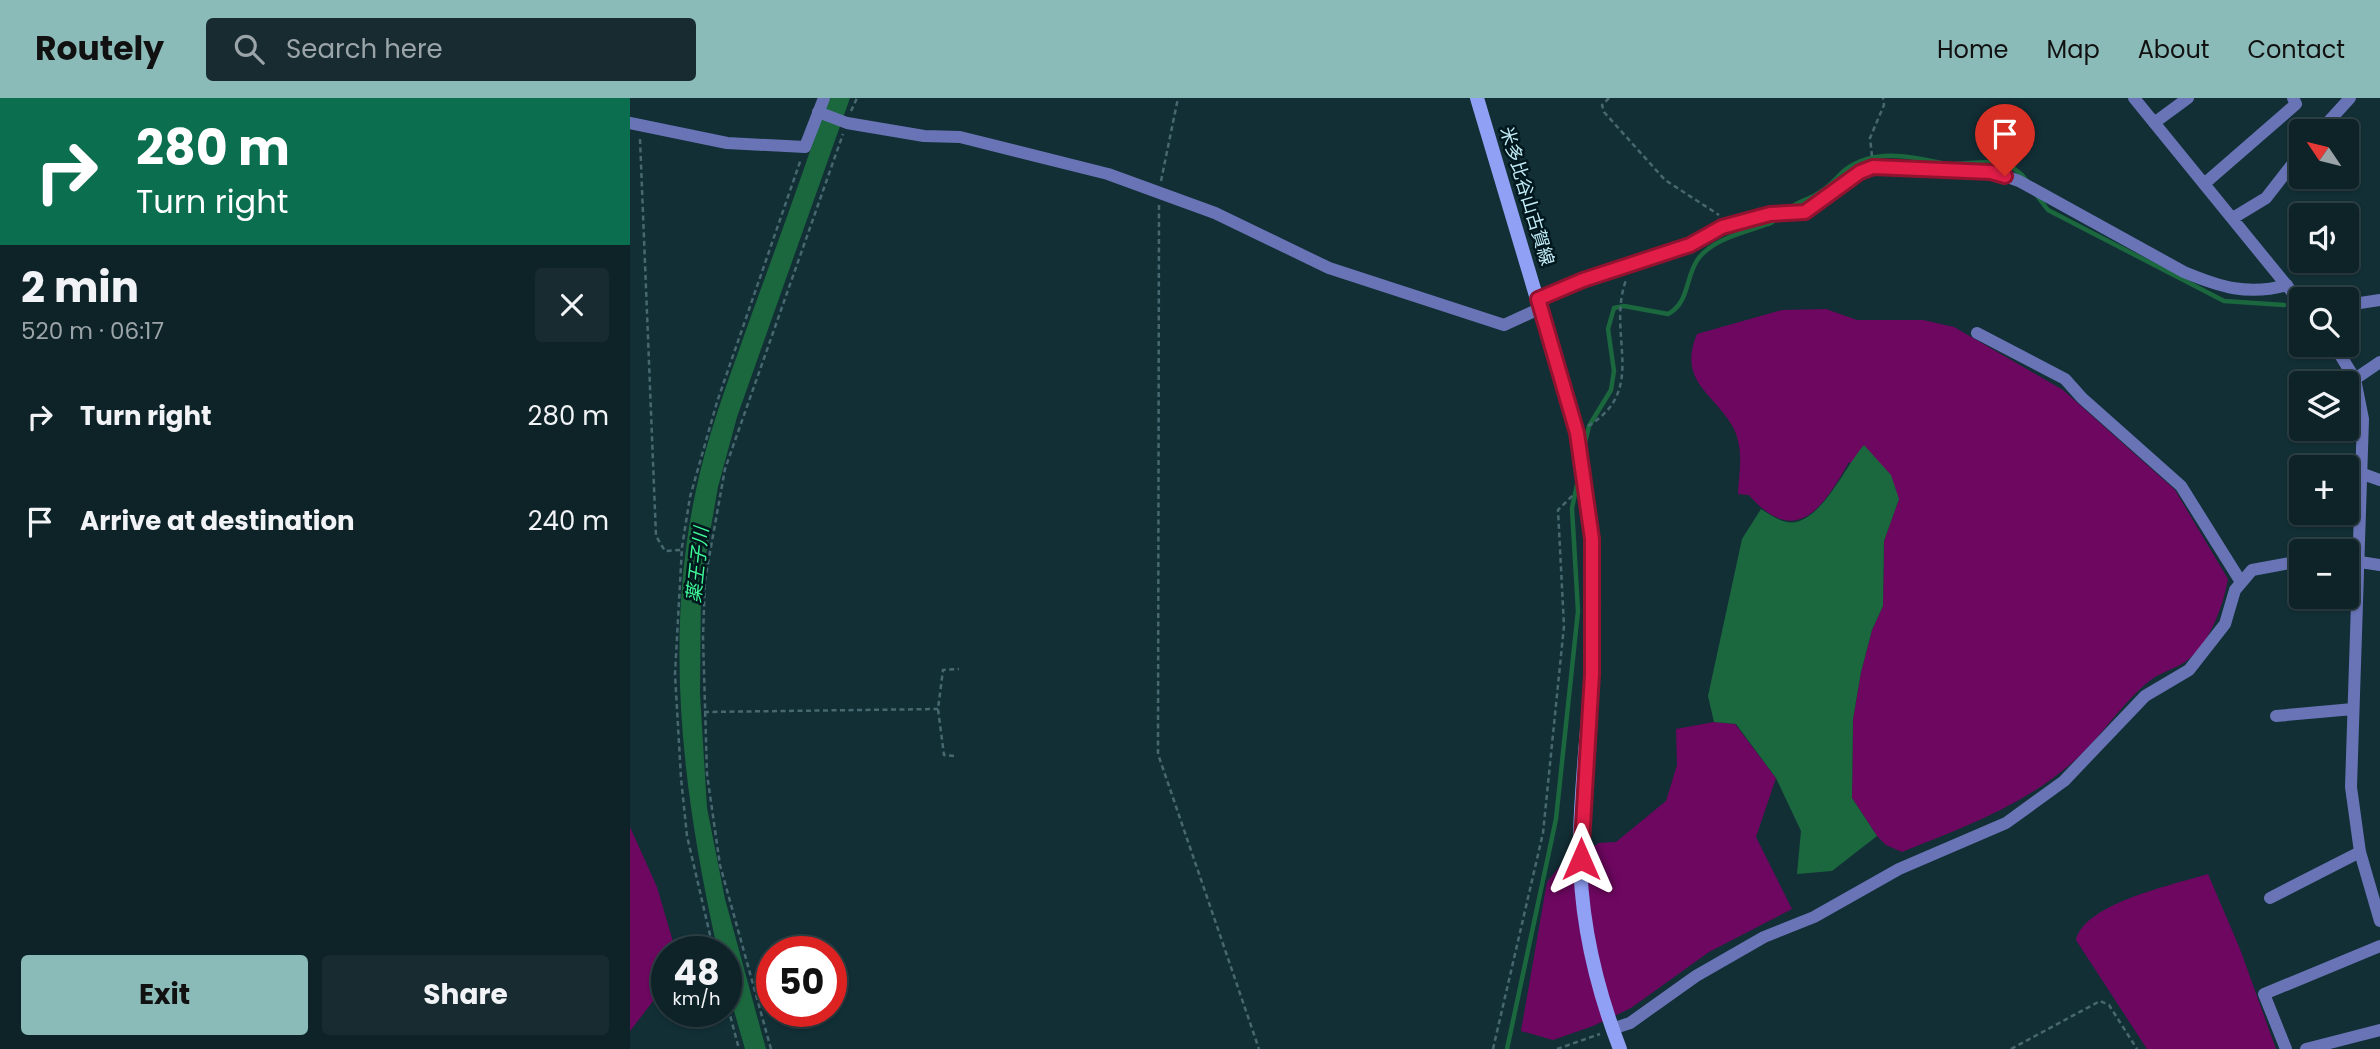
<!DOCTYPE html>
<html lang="en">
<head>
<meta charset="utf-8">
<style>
	body { margin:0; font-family:Poppins,"Noto Sans JP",sans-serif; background:#172b30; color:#f1f3f6; height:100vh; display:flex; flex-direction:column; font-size:26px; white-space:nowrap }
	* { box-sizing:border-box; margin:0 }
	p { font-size:23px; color:#9ba4a8 }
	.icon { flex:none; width:38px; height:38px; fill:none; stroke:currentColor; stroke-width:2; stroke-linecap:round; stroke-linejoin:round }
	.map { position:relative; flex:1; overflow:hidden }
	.panel { display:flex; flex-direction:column; background:#0e2328; width:630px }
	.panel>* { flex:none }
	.top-card { background:#0b6e4f; color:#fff; overflow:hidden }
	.needle { width:46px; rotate:305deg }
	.buttons { position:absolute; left:1659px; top:21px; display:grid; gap:14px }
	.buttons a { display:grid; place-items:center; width:70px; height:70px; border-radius:7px; background:#0e2328; box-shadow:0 2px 5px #0004,0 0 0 2px #2e4045; font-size:35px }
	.speed { position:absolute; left:21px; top:838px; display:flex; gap:14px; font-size:35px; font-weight:700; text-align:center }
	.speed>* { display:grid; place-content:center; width:91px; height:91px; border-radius:50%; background:#0e2328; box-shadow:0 2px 5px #0004,0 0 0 2px #2e4045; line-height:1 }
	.speed small { font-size:18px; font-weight:400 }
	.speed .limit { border:10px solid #d22; background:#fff; color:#111 }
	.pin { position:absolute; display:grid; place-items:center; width:60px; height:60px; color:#fff; margin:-72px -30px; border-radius:50% 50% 50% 0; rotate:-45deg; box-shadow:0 0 7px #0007 }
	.pin .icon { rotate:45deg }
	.me { position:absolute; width:77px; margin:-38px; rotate:0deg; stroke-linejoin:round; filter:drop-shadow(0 0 5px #0008) }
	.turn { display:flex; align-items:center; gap:24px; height:147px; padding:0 21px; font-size:32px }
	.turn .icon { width:91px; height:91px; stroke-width:2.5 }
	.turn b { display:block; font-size:49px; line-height:60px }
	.round { display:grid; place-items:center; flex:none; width:74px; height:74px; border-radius:7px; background:#172b30 }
	.head { display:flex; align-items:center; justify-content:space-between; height:119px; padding:0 21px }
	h1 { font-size:42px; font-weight:700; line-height:52px }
	.cta { display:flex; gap:14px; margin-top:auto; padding:14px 21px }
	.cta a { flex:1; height:80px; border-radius:7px; background:#8bbbb9; color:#111; font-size:28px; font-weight:700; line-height:80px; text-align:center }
	.cta a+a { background:#172b30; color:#f1f3f6 }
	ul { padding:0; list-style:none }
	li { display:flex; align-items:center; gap:21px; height:105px; padding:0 21px }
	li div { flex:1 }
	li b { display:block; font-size:26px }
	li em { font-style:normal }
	header { display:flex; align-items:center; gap:42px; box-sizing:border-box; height:98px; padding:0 35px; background:#8bbbb9; color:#111 }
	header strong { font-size:33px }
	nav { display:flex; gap:38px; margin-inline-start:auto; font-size:24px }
	.search { width:490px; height:63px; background:#172b30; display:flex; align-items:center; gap:18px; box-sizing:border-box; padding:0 24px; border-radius:7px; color:#9ba4a8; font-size:26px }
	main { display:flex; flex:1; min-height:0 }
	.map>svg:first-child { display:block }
	.green { fill:#6e0760 }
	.water { fill:#1b683e }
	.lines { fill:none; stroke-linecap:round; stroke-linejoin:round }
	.stream { stroke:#1b683e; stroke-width:4.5 }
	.path { stroke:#476870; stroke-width:2.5; stroke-dasharray:5 3.5; stroke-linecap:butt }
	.minor { stroke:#6874b6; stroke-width:12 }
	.secondary { stroke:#90a0f4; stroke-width:14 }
	.route-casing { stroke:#92132f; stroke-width:18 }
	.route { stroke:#e11d48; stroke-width:12 }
	.labels { text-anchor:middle; stroke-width:5; stroke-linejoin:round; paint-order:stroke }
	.street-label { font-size:18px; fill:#c2ecf7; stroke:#00171d }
	.water-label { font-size:19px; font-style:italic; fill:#3ff998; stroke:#00171d }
</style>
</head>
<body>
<header>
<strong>Routely</strong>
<div class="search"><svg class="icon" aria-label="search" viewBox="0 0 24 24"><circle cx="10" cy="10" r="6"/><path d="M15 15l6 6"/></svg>Search here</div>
<nav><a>Home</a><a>Map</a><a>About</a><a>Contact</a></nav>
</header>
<main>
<section class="panel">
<div class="top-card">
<div class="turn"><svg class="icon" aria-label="right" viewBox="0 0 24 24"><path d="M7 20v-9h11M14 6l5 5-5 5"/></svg><div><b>280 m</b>Turn right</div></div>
</div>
<div class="head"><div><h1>2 min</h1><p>520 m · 06:17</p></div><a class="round"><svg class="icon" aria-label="close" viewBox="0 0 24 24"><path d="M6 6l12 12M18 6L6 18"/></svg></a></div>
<ul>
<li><svg class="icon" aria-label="right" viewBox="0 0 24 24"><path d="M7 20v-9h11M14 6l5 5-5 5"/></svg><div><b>Turn right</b></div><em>280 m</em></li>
<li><svg class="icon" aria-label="arrive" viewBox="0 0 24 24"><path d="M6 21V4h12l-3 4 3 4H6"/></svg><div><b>Arrive at destination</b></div><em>240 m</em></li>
</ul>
<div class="cta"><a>Exit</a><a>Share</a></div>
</section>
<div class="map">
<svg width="1750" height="951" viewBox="0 0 1750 951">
	<rect width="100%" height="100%" fill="#122f36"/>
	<!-- green -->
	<path class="green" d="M1196,211L1227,222H1293L1324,229L1433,292L1545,392L1598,481C1593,509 1579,547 1555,564C1544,571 1532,574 1522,581C1493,603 1472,638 1445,662C1396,707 1332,730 1272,754L1256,747L1247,738L1222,700L1223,621L1231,574L1242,532L1253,508L1254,443L1269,401L1219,364C1193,410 1166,451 1119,397L1108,396C1109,374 1114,353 1104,331C1085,295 1047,285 1067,236L1152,212Z
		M1084,624L1105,626L1146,680L1126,739L1162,811L1079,854L1001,910L963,928L923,942L891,933L917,784L930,768L969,745L986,744L1036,703L1047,667L1046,631Z
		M0,729L27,789L46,854H37V885L0,933Z
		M1578,776L1610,851L1646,951H1517L1446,842C1455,805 1543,787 1578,776Z"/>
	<!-- water -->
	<path class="water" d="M198,0H220L107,319L88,389L71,485L70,596L77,710L95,801L136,951H115L96,885V854H88C54,702 33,546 66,392C77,339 97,286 115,235C143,157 172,79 198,0Z
		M1234,347L1261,377L1269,401L1254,443L1253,508L1242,532L1231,574L1223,621L1222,700L1247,738L1202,773L1167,776L1171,733L1146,680L1106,626L1084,624L1078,598L1112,441L1131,411C1141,417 1154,427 1166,424C1194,418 1216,367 1234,347Z"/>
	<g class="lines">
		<!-- stream -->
		<path class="stream" d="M1325,66C1353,65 1378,57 1397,83
			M1408,99L1418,112L1594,203L1654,207
			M1157,112C1168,103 1179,102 1190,94C1200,88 1207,79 1215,72C1245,49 1283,59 1316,66
			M954,349L959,328L981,292L984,273L978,231L984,210L994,208L1038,216C1060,204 1055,179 1068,161C1083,140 1119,133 1141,125L1148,120
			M877,951L926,721L948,513L942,410L948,382"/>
		<!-- path -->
		<path class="path" d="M979,0L972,7L974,14L1035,82L1089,117
			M221,13L227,0
			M10,41L26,438L35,453L51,452
			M1242,58L1240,40L1254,7L1253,0
			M531,83L548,0
			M529,107L528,656L629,951
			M958,328C1019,291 976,238 996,182
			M74,614L308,611
			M324,658L314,657L308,611L313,572L329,571
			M84,854L57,738L51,680L45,576L52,449L60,399L87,304L171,61
			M96,902L109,951
			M141,951L90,767L77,676L73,539L75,482L95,371L213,36
			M863,951L913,735L934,528L928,412L943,397
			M927,951L970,936
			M1381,951L1470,903L1479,907L1507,951"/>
		<!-- minor -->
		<path class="minor" d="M1504,0L1671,205
			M188,14L217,25L294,38L330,39L478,76L585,115L699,170L874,227L911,210
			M0,25L97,45L175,49L194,0
			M1524,25L1558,0
			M1690,33L1720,0
			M1574,86L1666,6L1663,0
			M1603,120L1636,100L1671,55
			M908,201L953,182L1060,147L1092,129L1140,116L1175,114L1230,74L1243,69L1361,73L1389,83L1554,174C1590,189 1618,198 1657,187
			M1717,207L1750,202
			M1347,235L1435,281L1452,300L1551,388L1611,484
			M1704,247L1725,281L1733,321L1721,689L1730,754L1750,823
			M1725,281L1750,264
			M1733,376L1750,382
			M1717,462L1750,467
			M1646,618L1723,611
			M1640,800L1730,754
			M982,931L1000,925L1066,878L1134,839L1184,819L1269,771L1376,725L1434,683L1515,598L1559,572L1595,526L1605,492L1622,472L1671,463
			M1656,951L1634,896L1750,848
			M1676,951L1750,932"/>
		<!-- secondary -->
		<path class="secondary" d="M847,0L947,335C955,389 964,444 964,499C965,579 952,658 950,738C948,810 964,884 990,951"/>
	</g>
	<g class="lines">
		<defs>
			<path id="route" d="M951,761L962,576V441L947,335L908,201L953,182L1060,147L1092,129L1140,116L1175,114L1230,74L1243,69L1361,74L1375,78"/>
		</defs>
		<!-- route casing -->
		<use href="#route" class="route-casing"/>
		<!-- route -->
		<use href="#route" class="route"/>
	</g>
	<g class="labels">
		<!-- street labels -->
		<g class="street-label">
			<text transform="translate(897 98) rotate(73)" y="6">米多比谷山古賀線</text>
		</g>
		<!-- water labels -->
		<g class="water-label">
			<text transform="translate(67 467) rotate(-84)" y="7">薬王子川</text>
		</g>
	</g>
</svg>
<div class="buttons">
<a><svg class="needle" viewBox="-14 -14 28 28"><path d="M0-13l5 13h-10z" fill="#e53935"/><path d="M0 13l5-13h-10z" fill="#9ba4a8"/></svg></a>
<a><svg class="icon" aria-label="sound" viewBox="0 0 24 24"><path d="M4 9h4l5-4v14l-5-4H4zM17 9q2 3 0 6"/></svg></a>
<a><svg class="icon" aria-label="search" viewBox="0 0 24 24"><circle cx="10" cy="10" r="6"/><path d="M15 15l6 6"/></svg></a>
<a><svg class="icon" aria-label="layers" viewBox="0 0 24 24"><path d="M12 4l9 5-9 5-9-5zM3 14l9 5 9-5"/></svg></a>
<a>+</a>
<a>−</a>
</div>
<div class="speed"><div>48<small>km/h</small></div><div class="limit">50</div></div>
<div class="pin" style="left:1375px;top:78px;background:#d93025"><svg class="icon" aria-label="arrive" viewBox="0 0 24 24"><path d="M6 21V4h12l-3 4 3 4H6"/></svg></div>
<svg class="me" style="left:951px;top:761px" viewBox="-20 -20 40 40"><path d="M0-17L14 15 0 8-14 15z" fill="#e11d48" stroke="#fff" stroke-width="4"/></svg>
</div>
</main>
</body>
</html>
